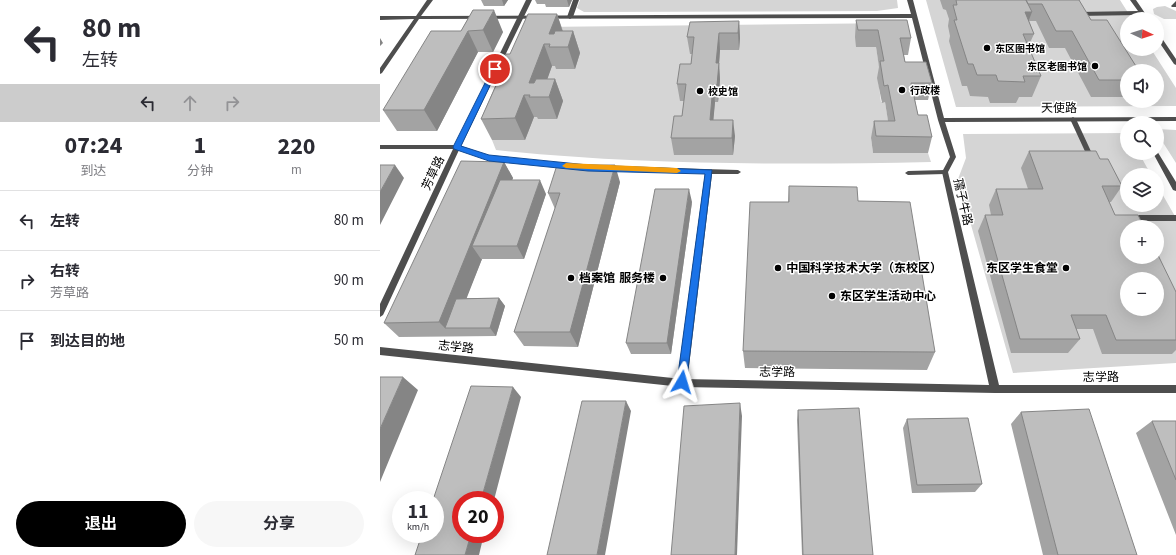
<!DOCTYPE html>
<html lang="zh">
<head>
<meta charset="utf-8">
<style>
	body { margin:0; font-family:"Source Sans 3","Noto Sans SC",sans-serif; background:#f7f7f7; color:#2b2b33; height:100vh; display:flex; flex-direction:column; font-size:15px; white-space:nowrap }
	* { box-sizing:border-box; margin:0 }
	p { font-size:13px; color:#7c7c81 }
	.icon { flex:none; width:22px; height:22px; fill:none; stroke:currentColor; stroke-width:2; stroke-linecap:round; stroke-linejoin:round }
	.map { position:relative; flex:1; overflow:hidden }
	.panel { display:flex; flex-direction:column; background:#fff; width:380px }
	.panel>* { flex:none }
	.top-card { background:#fff; color:#2b2b33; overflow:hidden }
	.needle { width:26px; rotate:94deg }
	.tools { position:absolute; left:740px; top:12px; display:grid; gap:8px }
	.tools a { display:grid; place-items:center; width:44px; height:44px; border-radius:50%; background:#fff; box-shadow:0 4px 16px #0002; font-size:20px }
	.speed { position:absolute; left:12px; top:491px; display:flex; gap:8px; font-size:20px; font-weight:700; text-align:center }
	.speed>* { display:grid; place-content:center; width:52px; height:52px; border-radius:50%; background:#fff; box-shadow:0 4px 16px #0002; line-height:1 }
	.speed small { font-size:10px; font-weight:400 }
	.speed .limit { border:6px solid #d22; background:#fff; color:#111 }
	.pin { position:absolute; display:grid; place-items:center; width:34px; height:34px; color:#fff; margin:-17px; border:2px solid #fff; border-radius:50%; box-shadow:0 1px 4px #0007 }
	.me { position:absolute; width:44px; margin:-22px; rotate:7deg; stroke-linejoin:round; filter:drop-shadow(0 0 3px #0008) }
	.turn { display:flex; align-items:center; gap:14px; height:84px; padding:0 16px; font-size:18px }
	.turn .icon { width:52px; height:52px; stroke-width:2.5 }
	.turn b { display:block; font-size:28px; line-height:34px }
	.lanes { display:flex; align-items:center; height:38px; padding:0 16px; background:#0003; justify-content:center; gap:20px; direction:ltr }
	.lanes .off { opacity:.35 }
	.eta { display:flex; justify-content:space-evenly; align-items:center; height:68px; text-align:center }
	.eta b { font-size:24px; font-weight:700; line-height:28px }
	.button { display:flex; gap:8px; margin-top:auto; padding:8px 16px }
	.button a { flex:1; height:46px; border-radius:24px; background:#000; color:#fff; font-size:16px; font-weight:700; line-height:46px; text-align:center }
	.button a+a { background:#f7f7f7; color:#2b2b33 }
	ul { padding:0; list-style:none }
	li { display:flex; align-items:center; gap:12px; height:60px; padding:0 16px; border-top:1px solid #e1e1e2 }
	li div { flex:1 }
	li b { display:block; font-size:15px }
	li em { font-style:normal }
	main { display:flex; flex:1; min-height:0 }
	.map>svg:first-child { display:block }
	.green { fill:#d5d5d5; fill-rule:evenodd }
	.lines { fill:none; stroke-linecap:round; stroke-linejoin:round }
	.lane { fill:#4e4e4e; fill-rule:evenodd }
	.street { fill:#4e4e4e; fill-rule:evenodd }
	.wall { fill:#a3a3a3 }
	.shaded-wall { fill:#858585 }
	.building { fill:#bebebe; stroke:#858585; fill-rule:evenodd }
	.route { fill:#1a73e8; stroke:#114b97 }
	.slow { fill:#f59e0b }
	.poi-dot { fill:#000; stroke:#fff; stroke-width:1.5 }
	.labels { text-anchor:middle; stroke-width:3; stroke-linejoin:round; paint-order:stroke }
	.far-poi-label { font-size:10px; font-weight:bold; fill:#000; stroke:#fff; text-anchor:start }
	.street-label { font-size:12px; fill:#000; stroke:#fff }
	.poi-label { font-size:12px; font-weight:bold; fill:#000; stroke:#fff; text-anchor:start }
</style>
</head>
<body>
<main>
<section class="panel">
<div class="top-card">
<div class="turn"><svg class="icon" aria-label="left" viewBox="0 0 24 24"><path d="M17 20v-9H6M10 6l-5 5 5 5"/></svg><div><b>80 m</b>左转</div></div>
<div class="lanes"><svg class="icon" aria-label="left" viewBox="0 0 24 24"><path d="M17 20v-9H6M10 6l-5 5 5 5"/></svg><svg class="icon off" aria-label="ahead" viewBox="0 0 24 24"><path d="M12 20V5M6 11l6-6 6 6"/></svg><svg class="icon off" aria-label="right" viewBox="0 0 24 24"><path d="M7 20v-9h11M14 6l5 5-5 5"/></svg></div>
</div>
<div class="eta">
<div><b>07:24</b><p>到达</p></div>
<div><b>1</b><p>分钟</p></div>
<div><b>220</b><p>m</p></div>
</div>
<ul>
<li><svg class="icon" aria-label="left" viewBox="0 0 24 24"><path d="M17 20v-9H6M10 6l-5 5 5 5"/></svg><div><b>左转</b></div><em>80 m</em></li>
<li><svg class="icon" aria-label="right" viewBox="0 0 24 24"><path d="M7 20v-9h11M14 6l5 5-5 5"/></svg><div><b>右转</b><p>芳草路</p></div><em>90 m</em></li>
<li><svg class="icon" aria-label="arrive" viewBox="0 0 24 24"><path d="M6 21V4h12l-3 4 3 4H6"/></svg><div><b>到达目的地</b></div><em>50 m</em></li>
</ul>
<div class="button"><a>退出</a><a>分享</a></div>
</section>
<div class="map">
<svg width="796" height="555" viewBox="0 0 796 555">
	<rect width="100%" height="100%" fill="#fff"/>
	<!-- green -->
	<path class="green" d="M200,0H517L518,8L497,11L204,12L197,8Z
		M546,0H740L752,19H747V49H771L796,88V106L576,107ZM747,71H777V101H747Z
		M785,6L796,11V19H784L774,14L773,9L777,7Z
		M520,23L496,47L501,78L498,79L501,102H505L511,138H491L493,153H548L551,162C406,165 259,165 116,150L112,140L155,36L161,27Z
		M777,129L796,130V163L777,133Z
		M747,133V153H759L771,175H747V205H777V185L796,218V363L633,373L578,179L586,158L583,134ZM747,227H777V257H747ZM747,279H777V309H747Z"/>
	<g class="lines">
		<!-- lane -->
		<path class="lane" d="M146,0H152L81,146L110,156L187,164L190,166L187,168L109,160L79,150L4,313L3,315L0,317V304L73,149H0V145H75Z
			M193,0H199L193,17L190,19L187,17Z
			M693,117L696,119L715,160L714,162H712L709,160L690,119Z
			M777,151L796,182V191L793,190L773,153H777Z
			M225,166L358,170L361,172L358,174H332L307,383L305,386L302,387L299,386L297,383L325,173L227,170L224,168Z
			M565,170L568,172L565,174L528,175L525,173L528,171Z
			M749,215H796V221H749L745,218Z"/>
		<!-- street -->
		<path class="street" d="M47,0H53L41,16L531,14L527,0H533L564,118L796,117V121L565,122L576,157L568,172L619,385H796V393H615L302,387L0,355V347L302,379L609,385L562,172L570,157L558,120L532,18L39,19L2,73L0,74V68L34,19L0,20V16H36Z
			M750,0H756L769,19H763L760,15L697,16L694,14L697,12L758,11Z
			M796,1V7H792L791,6Z
			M777,33L779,34L796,59V65L794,64L777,39Z"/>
	</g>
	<!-- wall -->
	<path class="wall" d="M101,0H128L124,6H104Z
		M155,0H192L189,7H166L165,4H157Z
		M560,0H699L711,20L747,71V97H711L685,48H669L656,21H649L654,34L648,47L661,76L652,97H639L636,103H610L608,97L590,96L587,86H582L569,41L570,36L568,26L569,19L566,10L563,9Z
		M93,10L123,32L113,52H98L57,131H17L3,110L81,31Z
		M177,14L183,31H193L200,53L195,69H176L175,66H172L167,79H175L183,101L177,119H158L157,117H154L145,140H112L101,119L120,75L119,72L130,54Z
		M476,20L531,38L528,55H524L525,62L552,83L548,100H535L538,115L552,137L548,153H493L491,138L494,121H508L505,102L502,103L497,78L499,67L496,47H476L475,37Z
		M359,21L360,38L359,50H340L339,64L340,80L338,102H335L333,120L355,136L353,155H294L291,138L302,116L304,101H300L297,84L311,64L312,54H310L307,37Z
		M649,151L720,159L742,186L731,202H729L735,215L796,292V350L792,354H722L713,329H696L700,339L688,353H631L598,231L605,215H611L609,205L616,189H648L641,168Z
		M124,162L133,178L132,180L166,194L144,259H102L86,298H119L125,306L116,336L19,337L4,323Z
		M240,182L198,347L144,346L134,332L175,209L168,193Z
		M409,186L478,201L555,352L547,370L365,368L363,351L408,202Z
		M312,202L291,354H251L246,343Z
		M418,410L493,555H422L417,420Z
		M641,412L757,555H663L631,424Z
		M527,419L602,484L595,492L532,493L523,428Z
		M772,421H796V535L756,433Z"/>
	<!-- shaded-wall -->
	<path class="shaded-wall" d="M122,0H128L124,6Z
		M187,0H192L189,7Z
		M114,10L123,32L113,52L103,30Z
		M645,12H652L644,33Z
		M177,14L184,36L169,34Z
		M359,21L360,38L359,50L358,33Z
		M88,31L98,52L57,131L44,110Z
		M193,31L200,53L195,69L188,47Z
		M339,33L340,50L339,64L340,80L338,102L337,85L336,63Z
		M0,38L3,43L0,46Z
		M164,44L172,66L161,97L149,83Z
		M175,79L183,101L177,119L169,97Z
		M333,85L335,102L332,136L330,120Z
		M144,95L154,117L145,140L135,118Z
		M353,120L355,136L353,155L352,138Z
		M124,162L133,178L106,246H92L101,259H102L75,328H65L59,322Z
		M15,165L24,178L0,225V192Z
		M235,165L240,182L198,347L190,332Z
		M160,180L166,194L144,259L137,246Z
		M309,189L312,202L291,354L287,343Z
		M119,298L125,306L116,336L110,328Z
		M23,377L38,390L0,482V429Z
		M133,387L141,397L114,500H101Z
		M246,401L251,411L225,555H217Z
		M360,403L362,416L357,555H355Z
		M91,534H104L99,555H85Z"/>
	<!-- building -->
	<path class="building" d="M576,0H646L652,12H645L654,34H643L661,76H643L645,82L618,81L616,75H597L593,64H588L574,20H577L573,5H577Z
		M646,0H699L711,20H727L759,71H747V80H719L692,31H676L662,4H648Z
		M93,10H114L103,30L88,31L44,110H3L51,31H81Z
		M148,14H177L169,34H174L175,31H193L188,47H169L170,44H164L149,83H154L156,79H175L169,97H149L150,95H144L135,118L101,119L122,72H119L126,54H130Z
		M476,20H527L531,38H520L525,62H546L552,83H531L538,115H547L552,137L496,136L494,121H515L508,85L504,86L500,61H504L498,30H478Z
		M359,21L358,33H339L336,63H339L337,85H333L330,120H353L352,138H291L294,116H302L306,84H297L300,64H311L314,37H307L310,22Z
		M649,151H716L720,159H728L742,186H722L735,215H758L764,227H747V257H777V253L796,292V340H736L726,315H691L700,339H640L605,215H623L616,189H663ZM747,279H777V309H747Z
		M81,161L124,162L59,322L4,323Z
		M0,165H15L0,192Z
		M177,165H235L190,332H134L180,193H168Z
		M120,180H160L137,246H92Z
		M409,186L477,187L478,201L530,202L555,352L363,351L370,202H409Z
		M275,189H309L287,343H246Z
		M119,298L110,328H65L76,299Z
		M0,377H23L0,429Z
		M91,386L133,387L101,500H81V534H91L85,555H35L42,534H55V500H53Z
		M202,401H246L217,555H167Z
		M360,403L355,555H291L304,406Z
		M479,408L493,555H423L418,410Z
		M709,409L757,555H678L641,412Z
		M588,418L602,484L537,485L527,419Z
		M772,421H796V480Z"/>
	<!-- route -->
	<path class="route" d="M115,67L118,69L81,146L109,155L208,165L332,170L306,386H298L297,382L325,174L208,171L109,161L74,149L73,147L112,69Z"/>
	<!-- slow -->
	<path class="slow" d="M186,163L297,168L301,171L297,173L186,168L182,166Z"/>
	<!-- markers -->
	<g class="poi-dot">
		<circle cx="607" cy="48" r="4"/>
		<circle cx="715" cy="66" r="4"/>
		<circle cx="522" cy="90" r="4"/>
		<circle cx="320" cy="91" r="4"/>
		<circle cx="398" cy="268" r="4"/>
		<circle cx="686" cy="268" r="4"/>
		<circle cx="191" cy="278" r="4"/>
		<circle cx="283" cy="278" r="4"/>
		<circle cx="452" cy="296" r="4"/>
	</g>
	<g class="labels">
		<!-- far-poi labels -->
		<g class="far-poi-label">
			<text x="615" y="52">东区图书馆</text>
			<text x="707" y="70" text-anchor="end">东区老图书馆</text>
			<text x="530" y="94">行政楼</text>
			<text x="328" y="95">校史馆</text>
		</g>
		<!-- street labels -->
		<g class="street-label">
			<text x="679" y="112">天使路</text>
			<text transform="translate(53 173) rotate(-65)" y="4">芳草路</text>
			<text transform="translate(583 202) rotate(77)" y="4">孺子牛路</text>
			<text transform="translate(76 347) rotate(6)" y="4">志学路</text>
			<text transform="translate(397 372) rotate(1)" y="4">志学路</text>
			<text x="721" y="381">志学路</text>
		</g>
		<!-- poi labels -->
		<g class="poi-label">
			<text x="406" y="272">中国科学技术大学（东校区）</text>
			<text x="678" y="272" text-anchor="end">东区学生食堂</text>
			<text x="199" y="282">档案馆</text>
			<text x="275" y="282" text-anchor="end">服务楼</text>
			<text x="460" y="300">东区学生活动中心</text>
		</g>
	</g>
</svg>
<div class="tools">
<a><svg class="needle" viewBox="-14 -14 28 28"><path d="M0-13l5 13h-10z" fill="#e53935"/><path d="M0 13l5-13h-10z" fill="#7c7c81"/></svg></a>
<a><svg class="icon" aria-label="sound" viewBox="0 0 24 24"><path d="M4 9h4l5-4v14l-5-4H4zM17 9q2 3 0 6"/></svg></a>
<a><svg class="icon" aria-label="search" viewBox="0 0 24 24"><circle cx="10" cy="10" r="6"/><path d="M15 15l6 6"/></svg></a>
<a><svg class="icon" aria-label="layers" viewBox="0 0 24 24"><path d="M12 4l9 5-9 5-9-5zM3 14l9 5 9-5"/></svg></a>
<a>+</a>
<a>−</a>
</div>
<div class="speed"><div>11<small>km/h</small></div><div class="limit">20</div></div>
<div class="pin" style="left:115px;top:69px;background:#d93025"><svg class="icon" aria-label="arrive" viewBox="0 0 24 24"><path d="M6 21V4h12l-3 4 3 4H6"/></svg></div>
<svg class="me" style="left:302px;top:382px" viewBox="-20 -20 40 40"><path d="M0-17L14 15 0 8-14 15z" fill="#1a73e8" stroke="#fff" stroke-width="4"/></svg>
</div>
</main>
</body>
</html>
